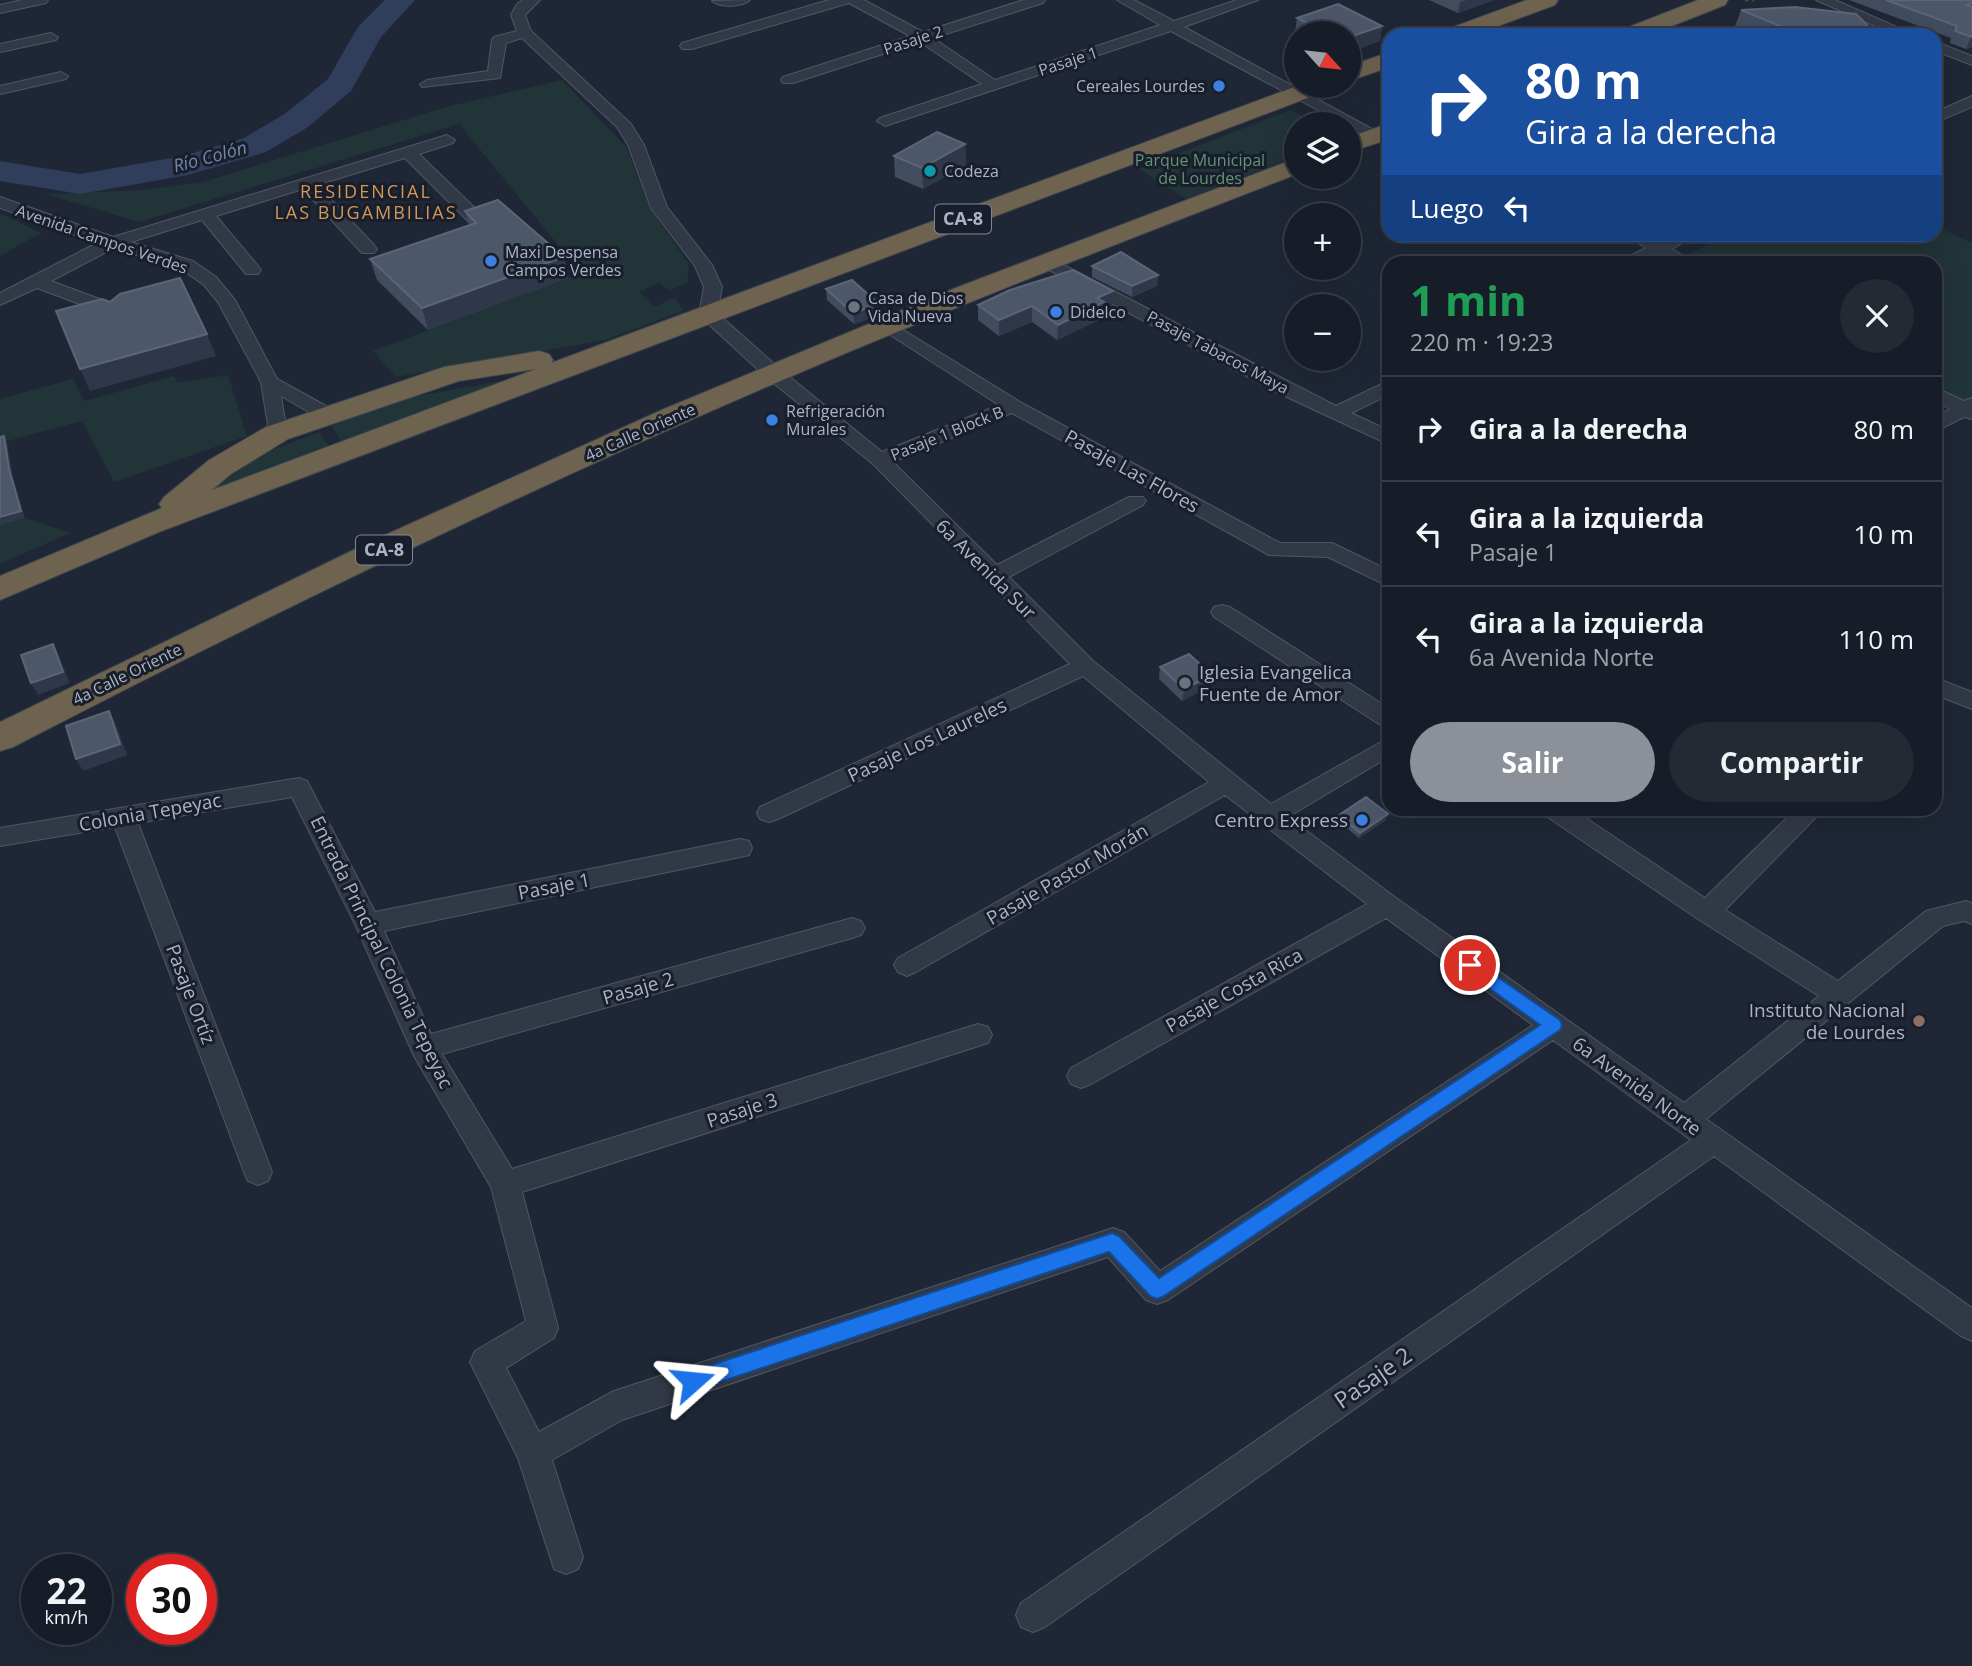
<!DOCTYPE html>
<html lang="es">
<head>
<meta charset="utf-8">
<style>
	body { margin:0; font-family:"Open Sans",sans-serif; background:#242a34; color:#f1f3f6; height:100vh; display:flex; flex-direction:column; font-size:26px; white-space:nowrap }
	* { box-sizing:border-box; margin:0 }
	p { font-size:23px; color:#9ea2a8 }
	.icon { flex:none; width:38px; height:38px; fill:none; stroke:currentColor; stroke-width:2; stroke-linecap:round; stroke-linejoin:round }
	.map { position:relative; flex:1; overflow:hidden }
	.side { position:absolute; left:1382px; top:256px; width:560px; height:560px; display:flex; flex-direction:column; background:#171d28; border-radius:21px; box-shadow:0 7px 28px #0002,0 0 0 2px #363b45 }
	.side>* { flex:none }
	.hud { position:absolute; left:1382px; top:28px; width:560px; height:214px; border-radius:21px; box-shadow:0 7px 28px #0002,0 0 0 2px #363b45; background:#1a4fa0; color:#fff; overflow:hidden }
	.needle { width:46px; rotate:117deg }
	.fabs { position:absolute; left:1284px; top:21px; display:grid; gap:14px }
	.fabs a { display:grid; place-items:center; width:77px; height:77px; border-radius:50%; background:#171d28; box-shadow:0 7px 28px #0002,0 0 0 2px #363b45; font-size:35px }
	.speed { position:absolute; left:21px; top:1554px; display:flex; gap:14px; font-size:35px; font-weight:700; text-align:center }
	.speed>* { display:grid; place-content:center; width:91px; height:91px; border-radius:50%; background:#171d28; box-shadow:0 7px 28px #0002,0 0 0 2px #363b45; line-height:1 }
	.speed small { font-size:18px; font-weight:400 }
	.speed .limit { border:10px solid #d22; background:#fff; color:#111 }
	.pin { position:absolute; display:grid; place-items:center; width:60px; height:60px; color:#fff; margin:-30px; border:4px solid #fff; border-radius:50%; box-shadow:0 2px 7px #0007 }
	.me { position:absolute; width:77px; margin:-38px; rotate:72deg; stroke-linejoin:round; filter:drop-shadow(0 0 5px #0008) }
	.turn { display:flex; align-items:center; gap:24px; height:147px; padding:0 28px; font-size:32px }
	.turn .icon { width:91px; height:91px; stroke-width:2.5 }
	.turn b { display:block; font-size:49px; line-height:60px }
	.then { display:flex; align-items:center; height:66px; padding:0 28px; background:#0003; gap:14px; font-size:26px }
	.round { display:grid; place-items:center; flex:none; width:74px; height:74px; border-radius:37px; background:#242a34 }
	.head { display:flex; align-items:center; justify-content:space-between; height:119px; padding:0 28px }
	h1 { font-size:42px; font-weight:700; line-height:52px; color:#1e9e55 }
	.action { display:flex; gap:14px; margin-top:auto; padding:14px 28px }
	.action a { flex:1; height:80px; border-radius:42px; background:#8c9099; color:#fff; font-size:28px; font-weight:700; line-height:80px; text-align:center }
	.action a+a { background:#242a34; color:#f1f3f6 }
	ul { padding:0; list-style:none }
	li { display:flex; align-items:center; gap:21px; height:105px; padding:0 28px; border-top:2px solid #363b45 }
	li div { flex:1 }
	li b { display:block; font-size:26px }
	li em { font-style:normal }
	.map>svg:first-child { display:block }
	.green { fill:#213438 }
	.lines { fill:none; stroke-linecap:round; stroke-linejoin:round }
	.river { fill:#303e5c; fill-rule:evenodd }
	.street-casing { stroke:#505665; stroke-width:2 }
	.highway-casing { stroke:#3d4351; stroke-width:2 }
	.path { stroke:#3e5054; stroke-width:2.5; stroke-dasharray:3.5 3.5; stroke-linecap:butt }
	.street { fill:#323946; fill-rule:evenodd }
	.highway { fill:#6d634f; fill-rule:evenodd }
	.wall { fill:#424c5f }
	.shaded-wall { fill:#2f384a }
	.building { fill:#4d576a; stroke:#5c6578; stroke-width:2 }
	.route { fill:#1a73e8; stroke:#114b97; stroke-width:2 }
	.shop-dot { fill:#3f7fe0; stroke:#181e2b; stroke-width:2.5 }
	.culture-dot { fill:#0f9aa8; stroke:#181e2b; stroke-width:2.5 }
	.worship-dot { fill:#6b7280; stroke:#181e2b; stroke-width:2.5 }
	.education-dot { fill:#8d6e63; stroke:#181e2b; stroke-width:2.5 }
	.labels { text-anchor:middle; stroke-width:6; stroke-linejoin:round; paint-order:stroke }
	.far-street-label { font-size:16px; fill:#acb3c4; stroke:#181e2b }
	.far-poi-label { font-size:16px; fill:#acb3c4; stroke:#181e2b; text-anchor:start }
	.far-park-label { font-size:16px; fill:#639473; stroke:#181e2b }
	.far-water-label { font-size:18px; font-style:italic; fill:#7387ad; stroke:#181e2b }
	.far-neighbourhood-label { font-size:18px; letter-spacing:2px; fill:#d49856; stroke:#181e2b }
	.shield { fill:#181e2b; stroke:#808696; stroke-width:2 }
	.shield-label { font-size:18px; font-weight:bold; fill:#acb3c4 }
	.street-label { font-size:19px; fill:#acb3c4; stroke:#181e2b }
	.poi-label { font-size:19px; fill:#acb3c4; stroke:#181e2b; text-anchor:end }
	.near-street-label { font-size:23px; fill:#acb3c4; stroke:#181e2b }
</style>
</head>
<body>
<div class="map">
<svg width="1972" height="1666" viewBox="0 0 1972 1666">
	<rect width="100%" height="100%" fill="#1f2736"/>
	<!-- green -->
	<path class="green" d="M562,80L626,147L650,208L689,264L687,283L669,290L659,283L639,292L655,307L675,297L683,311L605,340L396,377L373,351L581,273L459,124L139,222L46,194L143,190L203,182L446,107Z
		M1290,110L1318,124H1297V156L1186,199L1139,169Z
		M0,213L41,233L0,256Z
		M1936,226L1972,243V403L1968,406L1936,390V262H1680L1675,260L1730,235L1936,234Z
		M228,375L247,436L114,482L82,421L0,443V399L73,379L84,401L174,376L178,383Z
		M512,379L347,448L331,426L406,398Z
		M319,432L334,453L183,514L211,490L262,454Z
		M25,518L70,533L0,564V526Z"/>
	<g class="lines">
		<!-- river -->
		<path class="river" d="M385,0H415L381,37L351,91L308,127L266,152L188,175L80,194L0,181V161L80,174L183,156L244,138L286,113L328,79L358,27Z"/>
		<defs>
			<path id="street" d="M22,0H48L46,3L0,13V5Z
				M523,0H540L525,15L531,31L631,124L644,145L667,207L712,265L722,287L717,313L780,369L882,452L999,405L881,329L878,325L881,321L887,320L1020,402L1280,543H1332L1390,571V587L1328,557L1269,555L1012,413L893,462L997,565L1129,497H1143L1146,501L1143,505L1009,577L1093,661L1271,804L1390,737V756L1288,817L1396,898L1684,1103L1819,996L1698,919L1543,814L1540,808H1571L1705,898L1797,808H1825L1725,910L1838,981L1926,911L1966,901L1972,903V924L1964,921L1943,926L1706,1119L1972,1308V1341L1961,1336L1714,1156L1045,1627L1033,1632L1021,1627L1016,1615L1021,1603L1691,1140L1553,1040L1168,1300L1157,1304L1146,1300L1108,1257L622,1420L552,1460L583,1557L578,1569L566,1574L554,1569L518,1458L470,1362L475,1351L526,1321L491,1187L414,1056L355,924L292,797L138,823L272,1172L268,1181L258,1185L248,1181L244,1172L115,827L0,846V828L299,778L307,781L375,912L740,839L749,841L752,848L749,855L740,857L384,931L431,1034L852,918L861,921L865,928L861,935L852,938L442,1054L512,1169L978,1024L988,1027L992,1035L988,1043L522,1192L558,1328L554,1338L506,1368L539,1432L614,1391L1113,1228L1124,1232L1160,1271L1533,1025L1386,918L1091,1084L1081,1088L1071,1084L1067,1076L1071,1068L1367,904L1225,795L916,972L907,976L898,972L894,965L898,958L1209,782L1083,676L778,819L769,822L760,819L757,813L760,807L1070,664L873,464L766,377L702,318L699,314L704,287L695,266L651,208L628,145L617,127L522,38L506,43L500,78L422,87L420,84L427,80L488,71L492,40L494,37L517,31L511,15L517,4Z
				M750,0C742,7 720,8 712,1Z
				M829,0H864L923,32L1024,0H1045L1043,3L933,38L995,80L1160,25L1117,0H1134L1174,21L1237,0H1258L1184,27L1383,135L1380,138H1370L1349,127V124H1344L1171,31L885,126L877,121L880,118L982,84L920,42L793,83H783L781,80L783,77L910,36L849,3L692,49H682L680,46L682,43Z
				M1816,0H1835L1915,35H1896Z
				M51,33L58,37L56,40L0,52V44Z
				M1936,42L1972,56V65L1936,51Z
				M61,72L68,76L66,79L0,94V86Z
				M1972,96V107L1936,122V112Z
				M447,135L455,140L453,143L419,154L481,214L483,218L481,222H469L405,158L317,185L374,245L377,249L374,253H362L303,189L216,216L258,266L261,270L258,274H246L202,220L131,242L193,261L216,277L235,300L277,379L335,411L338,415L335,419H321L281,396L287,433L284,437H270L261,382L218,302L204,285L181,269L114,248L51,281L113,304L127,316L118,321L101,312L37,288L0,305V293L97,243L0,208V197L113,237Z
				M1624,234H1646L1659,242L1675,234H1697L1672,249L1693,262H1672L1659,255L1644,262H1624L1626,258L1646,248Z
				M1048,257L1336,406L1390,380V394L1351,413L1390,431V445L1274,391L1042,266L1039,262Z
				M1936,388L1964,401L1972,398V419L1964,417L1936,431V417L1950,409L1936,401Z
				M1222,605L1230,607L1390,709V728L1382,726L1214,617L1211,612L1214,607Z
				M1936,678L1972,692V709L1936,695Z"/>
			<path id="highway" d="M1527,0H1558L1555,5L1474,35H1442L1445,30Z
				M1698,0H1728L1725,5L1649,35H1618L1621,30Z
				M1390,52V67L1349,81V66Z
				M1297,86H1330L1326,91L159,532L0,600V576L162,508L159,504L164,497L209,460L266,427L444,367L539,351L549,354L553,360L551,363ZM536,369L212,490L231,474L288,439L459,381Z
				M1390,123V139L1349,152V137Z
				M1297,158V174C1125,241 954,306 785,379C523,491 266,616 13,747L0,751V722L372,541L664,409L958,287Z"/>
		</defs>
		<!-- street casing -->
		<use href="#street" class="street-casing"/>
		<!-- highway casing -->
		<use href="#highway" class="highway-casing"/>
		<!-- path -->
		<path class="path" d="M1745,0H1754"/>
		<!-- street -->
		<use href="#street" class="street"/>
		<!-- highway -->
		<use href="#highway" class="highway"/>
	</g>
	<!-- wall -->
	<path class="wall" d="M1429,0H1494L1458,13Z
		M1849,0H1972V47L1966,49L1950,43L1951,38Z
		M1741,10L1877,35H1748L1734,29Z
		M1297,18L1382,26L1380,41L1349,52V33H1297V34L1295,33Z
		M965,144L966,165L923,189L895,177L894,156Z
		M465,211L564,257L568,278L428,330L377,280L370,259L469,226Z
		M1092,266L1158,275L1157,286L1132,297L1092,277Z
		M826,289L879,304L880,315L854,324L827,300Z
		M1113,291L1112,307L1103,311V318L1057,340L1032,322L999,336L978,320V305Z
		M1160,667L1210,686L1182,701L1159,679Z
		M1339,815L1386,820L1359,838L1338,821Z"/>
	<!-- shaded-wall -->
	<path class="shaded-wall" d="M1467,0H1494L1458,13L1460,2Z
		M1382,26L1380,41L1349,52V37Z
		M1971,37H1972V47L1966,49Z
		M965,144L966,165L923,189L922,168Z
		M564,257L568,278L428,330L422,308Z
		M1158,275L1157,286L1132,297V286Z
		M1113,291L1112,307L1103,311V318L1057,340L1058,325L1097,298Z
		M879,304L880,315L854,324L853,313Z
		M1032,306V322L999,336V320Z
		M207,334L216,356L90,391L80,369Z
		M4,436L7,443L13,477L25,518L0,526V517L9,469Z
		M53,644L59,656L70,683L38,695L31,683Z
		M1212,675L1210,686L1182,701L1184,689Z
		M109,711L115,722L127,755L83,771L76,759Z
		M1388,814L1386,820L1359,838L1360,833Z"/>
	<!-- building -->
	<path class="building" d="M1886,0H1972V3L1967,5L1972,7V37L1955,31L1957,26Z
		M1338,4L1382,26L1349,37V33H1326L1297,18Z
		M1795,7L1856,14L1877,35H1802L1741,10Z
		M937,132L965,144L922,168L894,156Z
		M498,200L564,257L422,308L370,259L476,223L465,211Z
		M1121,252L1158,275L1132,286L1092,266Z
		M1073,270L1113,291L1097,298L1104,302L1058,325L1032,306L999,320L978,305L1010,290Z
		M180,278L207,334L80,369L56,311L102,299L110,302L120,294Z
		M852,280L879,304L853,313L826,289Z
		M4,436L9,469L21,511L0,517V437Z
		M53,644L63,672L31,683L21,655Z
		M1189,654L1212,675L1184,689L1160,667Z
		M109,711L120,744L76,759L66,726Z
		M1366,797L1388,814L1360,833L1339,815Z"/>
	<!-- route -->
	<path class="route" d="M1470,958L1560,1020L1562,1025L1560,1030L1164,1296L1157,1299L1150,1296L1109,1252L693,1391L686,1388L683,1381L686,1374L693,1371L1112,1233L1119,1236L1159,1278L1540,1025L1464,970L1462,965L1464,960Z"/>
	<!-- markers -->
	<g class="shop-dot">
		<circle cx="1219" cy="86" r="7"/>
		<circle cx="491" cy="261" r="7"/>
		<circle cx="1056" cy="312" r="7"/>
		<circle cx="772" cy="420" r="7"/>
		<circle cx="1362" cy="820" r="7"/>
	</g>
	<circle class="culture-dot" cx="930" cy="171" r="7"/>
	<g class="worship-dot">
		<circle cx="854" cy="307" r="7"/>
		<circle cx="1185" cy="683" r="7"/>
	</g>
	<circle class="education-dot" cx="1919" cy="1021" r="7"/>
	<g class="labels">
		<!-- far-street labels -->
		<g class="far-street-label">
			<text transform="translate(913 40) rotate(-18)" y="6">Pasaje 2</text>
			<text transform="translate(1068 61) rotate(-18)" y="6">Pasaje 1</text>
			<text transform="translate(102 239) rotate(19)" y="6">Avenida Campos Verdes</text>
			<text transform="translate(1218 352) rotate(28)" y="6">Pasaje Tabacos Maya</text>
			<text transform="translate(640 432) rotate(-24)" y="6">4a Calle Oriente</text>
			<text transform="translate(947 433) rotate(-22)" y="6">Pasaje 1 Block B</text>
			<text transform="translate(127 674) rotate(-26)" y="6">4a Calle Oriente</text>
		</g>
		<!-- far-poi labels -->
		<g class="far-poi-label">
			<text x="1205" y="92" text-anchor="end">Cereales Lourdes</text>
			<text x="944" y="177">Codeza</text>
			<text x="505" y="258">Maxi Despensa<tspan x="505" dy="18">Campos Verdes</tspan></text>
			<text x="868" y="304">Casa de Dios<tspan x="868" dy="18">Vida Nueva</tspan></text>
			<text x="1070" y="318">Didelco</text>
			<text x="786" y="417">Refrigeración<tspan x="786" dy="18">Murales</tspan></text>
		</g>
		<!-- far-park labels -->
		<g class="far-park-label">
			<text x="1200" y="166">Parque Municipal<tspan x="1200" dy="18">de Lourdes</tspan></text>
		</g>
		<!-- far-water labels -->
		<g class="far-water-label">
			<text transform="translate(210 157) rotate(-15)" y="6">Río Colón</text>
		</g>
		<!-- far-neighbourhood labels -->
		<g class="far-neighbourhood-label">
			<text x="366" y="198">RESIDENCIAL<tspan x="366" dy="21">LAS BUGAMBILIAS</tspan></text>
		</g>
		<!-- shield labels -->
		<g class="shield">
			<rect x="935" y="204.5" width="56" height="29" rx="5"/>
			<rect x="356" y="535.5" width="56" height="29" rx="5"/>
		</g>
		<g class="shield-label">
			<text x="963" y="225">CA-8</text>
			<text x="384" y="556">CA-8</text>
		</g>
		<!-- street labels -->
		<g class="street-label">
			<text transform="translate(1132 471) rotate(29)" y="7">Pasaje Las Flores</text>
			<text transform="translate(986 569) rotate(45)" y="7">6a Avenida Sur</text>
			<text transform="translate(927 740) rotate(-25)" y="7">Pasaje Los Laureles</text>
			<text transform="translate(150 812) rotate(-10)" y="7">Colonia Tepeyac</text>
			<text transform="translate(1067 874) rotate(-30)" y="7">Pasaje Pastor Morán</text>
			<text transform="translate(554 886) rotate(-11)" y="7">Pasaje 1</text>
			<text transform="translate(382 952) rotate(64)" y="7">Entrada Principal Colonia Tepeyac</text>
			<text transform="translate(638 988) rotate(-16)" y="7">Pasaje 2</text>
			<text transform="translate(1234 990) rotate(-29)" y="7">Pasaje Costa Rica</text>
			<text transform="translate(191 994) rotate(69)" y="7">Pasaje Ortíz</text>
			<text transform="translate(1637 1086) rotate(36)" y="7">6a Avenida Norte</text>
			<text transform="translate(742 1110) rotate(-18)" y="7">Pasaje 3</text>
		</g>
		<!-- poi labels -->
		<g class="poi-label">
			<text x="1199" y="679" text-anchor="start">Iglesia Evangelica<tspan x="1199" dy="22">Fuente de Amor</tspan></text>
			<text x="1348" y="827">Centro Express</text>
			<text x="1905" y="1017">Instituto Nacional<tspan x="1905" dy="22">de Lourdes</tspan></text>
		</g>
		<!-- near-street labels -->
		<g class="near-street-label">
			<text transform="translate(1373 1378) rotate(-35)" y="8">Pasaje 2</text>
		</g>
	</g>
</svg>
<div class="fabs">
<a><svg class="needle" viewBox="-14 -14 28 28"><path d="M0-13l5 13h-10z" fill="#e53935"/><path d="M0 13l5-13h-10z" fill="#9ea2a8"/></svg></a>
<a><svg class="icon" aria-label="layers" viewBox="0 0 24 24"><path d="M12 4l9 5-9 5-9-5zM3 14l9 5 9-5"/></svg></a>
<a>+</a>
<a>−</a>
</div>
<div class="speed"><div>22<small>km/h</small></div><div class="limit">30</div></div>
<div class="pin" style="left:1470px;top:965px;background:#d93025"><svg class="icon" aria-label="arrive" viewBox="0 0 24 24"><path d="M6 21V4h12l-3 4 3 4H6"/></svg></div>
<svg class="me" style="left:693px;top:1381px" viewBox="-20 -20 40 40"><path d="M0-17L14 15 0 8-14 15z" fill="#1a73e8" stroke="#fff" stroke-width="4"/></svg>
<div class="hud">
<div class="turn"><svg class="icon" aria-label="right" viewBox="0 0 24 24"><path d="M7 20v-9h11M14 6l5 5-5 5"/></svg><div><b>80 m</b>Gira a la derecha</div></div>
<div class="then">Luego<svg class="icon" aria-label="left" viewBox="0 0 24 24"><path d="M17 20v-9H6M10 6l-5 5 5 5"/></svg></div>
</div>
<section class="side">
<div class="head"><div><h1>1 min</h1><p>220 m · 19:23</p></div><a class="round"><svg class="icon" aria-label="close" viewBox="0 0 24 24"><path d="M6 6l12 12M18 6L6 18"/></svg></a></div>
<ul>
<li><svg class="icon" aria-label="right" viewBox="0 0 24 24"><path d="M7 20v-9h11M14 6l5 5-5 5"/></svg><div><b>Gira a la derecha</b></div><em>80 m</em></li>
<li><svg class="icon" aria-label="left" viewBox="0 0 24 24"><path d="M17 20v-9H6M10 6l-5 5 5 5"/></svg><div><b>Gira a la izquierda</b><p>Pasaje 1</p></div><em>10 m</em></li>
<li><svg class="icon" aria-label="left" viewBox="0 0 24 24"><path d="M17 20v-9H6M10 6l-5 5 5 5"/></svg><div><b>Gira a la izquierda</b><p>6a Avenida Norte</p></div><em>110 m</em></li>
</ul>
<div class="action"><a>Salir</a><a>Compartir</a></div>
</section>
</div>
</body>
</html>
